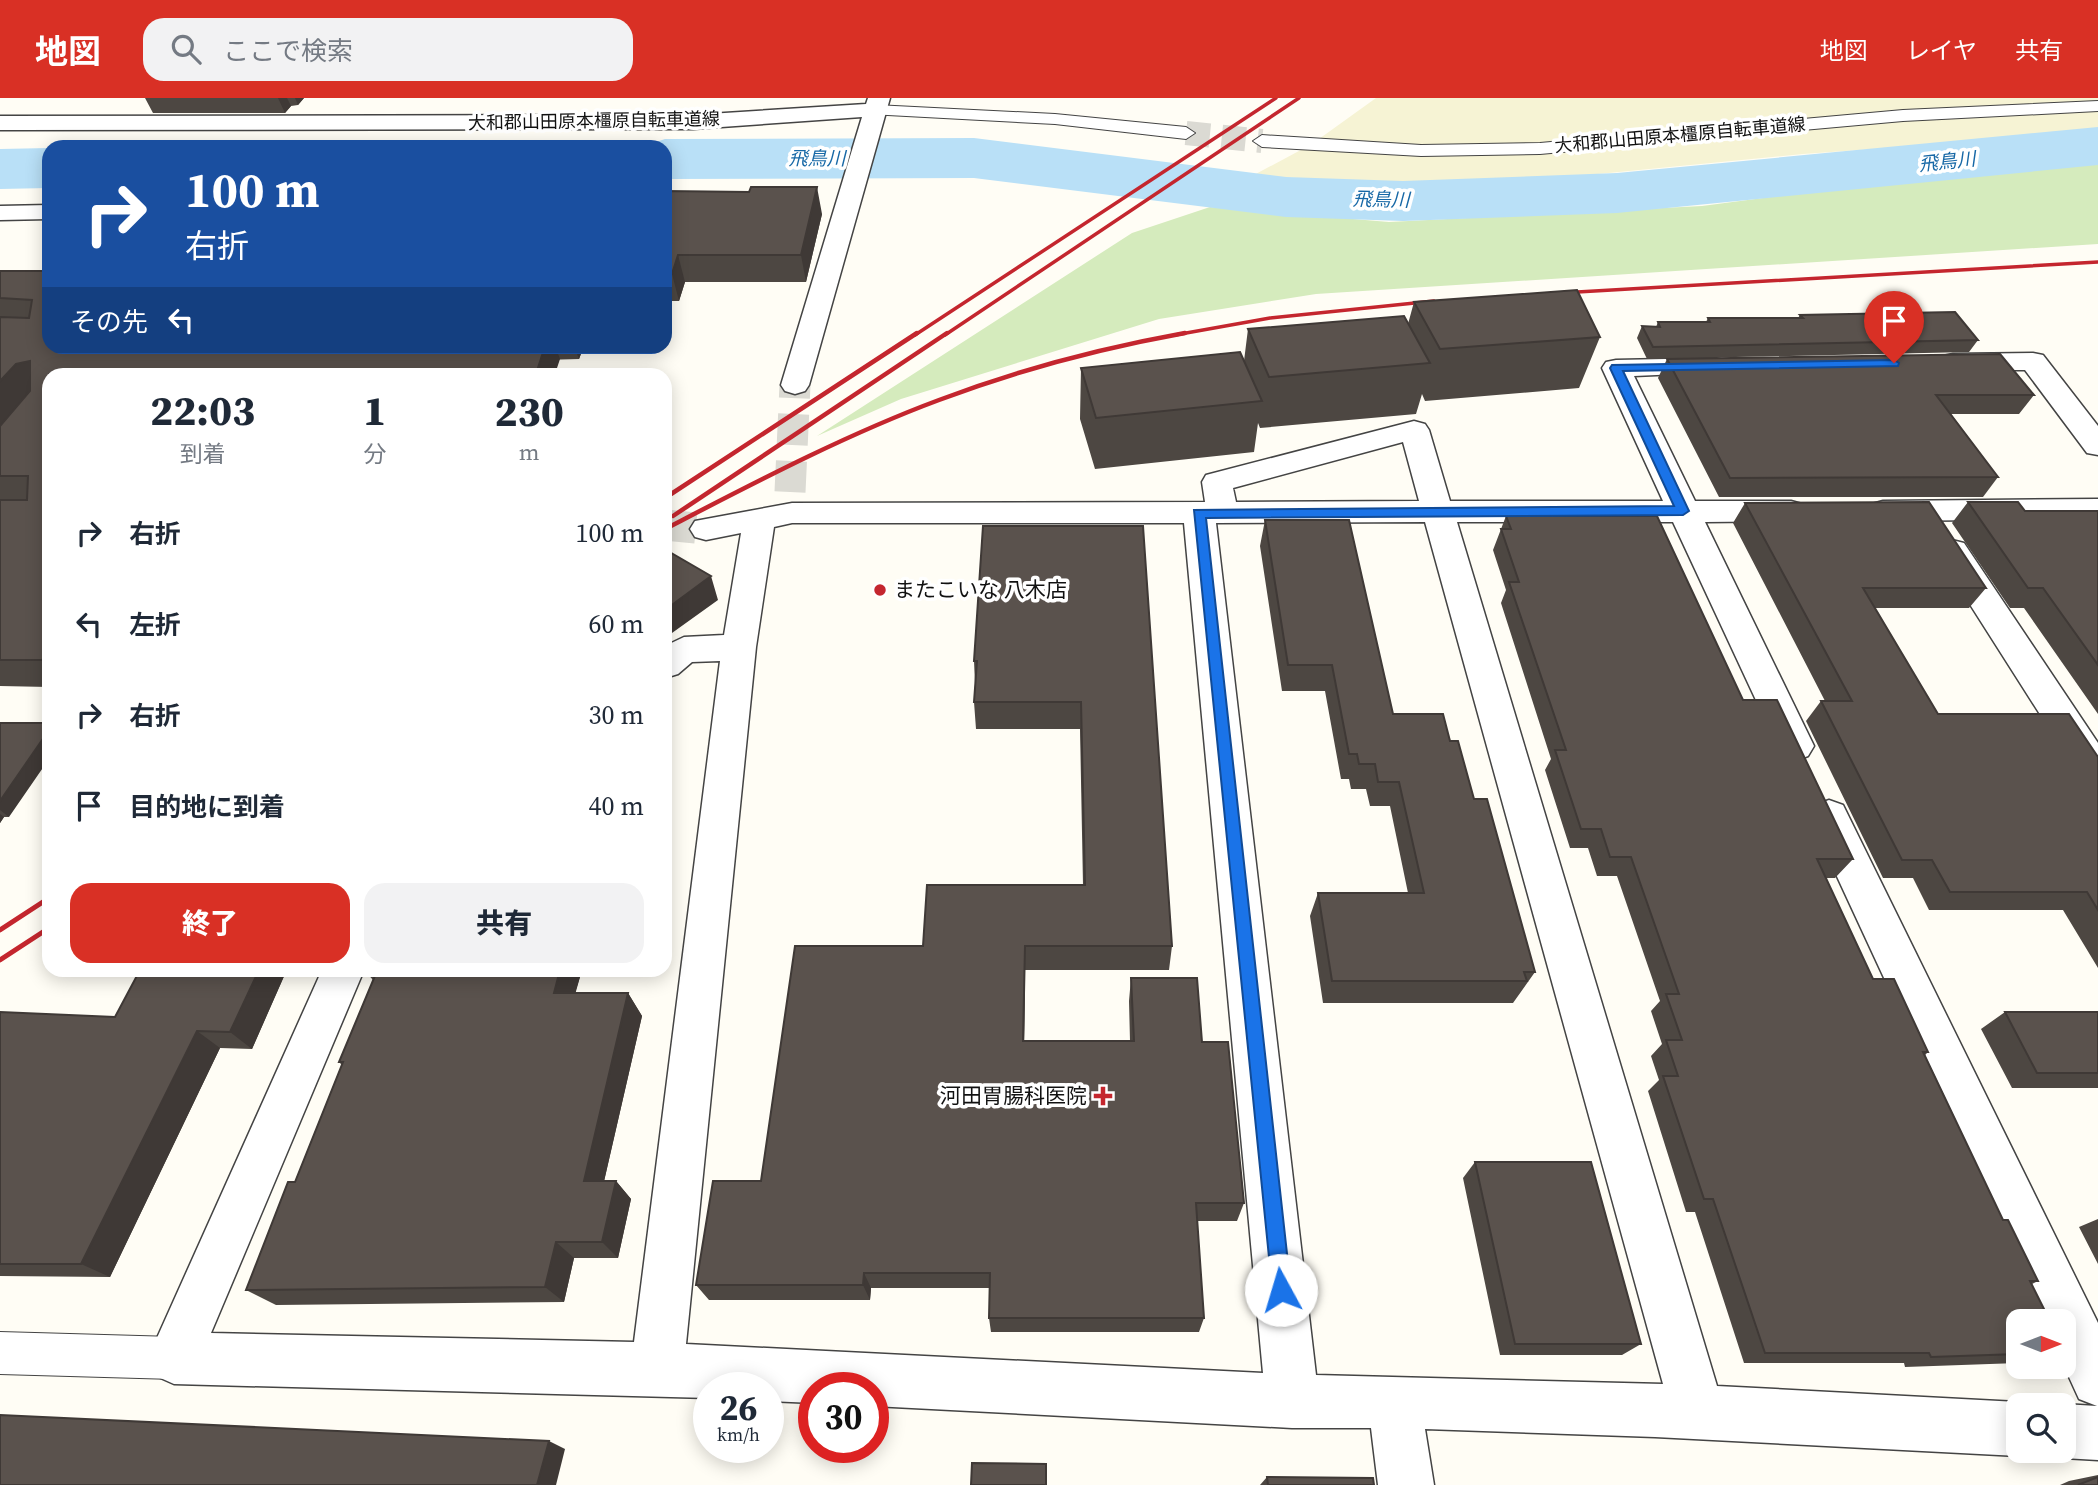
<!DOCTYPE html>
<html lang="ja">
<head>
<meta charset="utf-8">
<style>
	body { margin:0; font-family:"Source Serif 4","Noto Sans JP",serif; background:#f2f2f3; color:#1f2937; height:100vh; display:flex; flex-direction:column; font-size:26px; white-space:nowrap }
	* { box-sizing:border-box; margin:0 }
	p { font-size:23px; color:#747a83 }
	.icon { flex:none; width:38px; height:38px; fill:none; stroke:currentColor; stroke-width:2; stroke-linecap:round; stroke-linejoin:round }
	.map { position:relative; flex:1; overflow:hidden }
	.side { position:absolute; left:42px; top:270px; width:630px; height:609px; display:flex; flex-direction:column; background:#fff; border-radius:21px; box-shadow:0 4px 18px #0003 }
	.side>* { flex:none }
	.hud { position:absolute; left:42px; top:42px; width:630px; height:214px; border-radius:21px; box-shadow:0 4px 18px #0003; background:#1a4fa0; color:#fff; overflow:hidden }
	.needle { width:46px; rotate:90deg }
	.fabs { position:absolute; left:2006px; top:1211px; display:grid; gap:14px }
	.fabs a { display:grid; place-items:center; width:70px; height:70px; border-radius:14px; background:#fff; box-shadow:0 4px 18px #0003; font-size:35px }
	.speed { position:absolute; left:693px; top:1274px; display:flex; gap:14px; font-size:35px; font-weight:700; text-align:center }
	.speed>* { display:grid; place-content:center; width:91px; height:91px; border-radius:50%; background:#fff; box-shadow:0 4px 18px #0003; line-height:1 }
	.speed small { font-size:18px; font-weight:400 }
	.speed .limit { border:10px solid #d22; background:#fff; color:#111 }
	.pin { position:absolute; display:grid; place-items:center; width:60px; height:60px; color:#fff; margin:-72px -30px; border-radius:50% 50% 50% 0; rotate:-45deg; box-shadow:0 0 7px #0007 }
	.pin .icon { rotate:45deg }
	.me { position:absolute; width:77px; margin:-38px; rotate:354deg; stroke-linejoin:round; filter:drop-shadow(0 0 5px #0008) }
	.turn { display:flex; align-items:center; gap:24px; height:147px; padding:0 28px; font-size:32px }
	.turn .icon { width:91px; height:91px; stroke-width:2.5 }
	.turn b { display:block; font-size:49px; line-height:60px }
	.then { display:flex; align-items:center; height:66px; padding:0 28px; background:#0003; gap:14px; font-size:26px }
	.eta { display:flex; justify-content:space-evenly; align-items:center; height:119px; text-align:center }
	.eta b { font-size:42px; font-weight:800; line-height:49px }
	.action { display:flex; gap:14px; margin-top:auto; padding:14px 28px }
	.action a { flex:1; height:80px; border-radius:21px; background:#d93025; color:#fff; font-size:28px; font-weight:800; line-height:80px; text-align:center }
	.action a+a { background:#f2f2f3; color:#1f2937 }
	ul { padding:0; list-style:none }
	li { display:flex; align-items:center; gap:21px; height:91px; padding:0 28px }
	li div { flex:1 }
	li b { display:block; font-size:26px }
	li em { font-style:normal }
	header { display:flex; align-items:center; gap:42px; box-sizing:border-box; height:98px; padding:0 35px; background:#d93025; color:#fff }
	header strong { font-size:33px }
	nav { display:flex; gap:38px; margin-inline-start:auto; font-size:24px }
	.search { width:490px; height:63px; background:#f2f2f3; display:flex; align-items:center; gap:18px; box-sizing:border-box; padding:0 24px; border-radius:21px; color:#747a83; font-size:26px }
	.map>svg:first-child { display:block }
	.farmland { fill:#f6f3d4 }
	.green { fill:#d5ebbd }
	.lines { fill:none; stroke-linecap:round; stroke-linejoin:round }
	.river { fill:#b9e0f7; fill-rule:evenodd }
	.street-tunnel-far1 { stroke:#dbdad3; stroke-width:24; stroke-dasharray:24 12; stroke-linecap:butt }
	.street-tunnel { stroke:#dbdad3; stroke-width:31; stroke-dasharray:31 16; stroke-linecap:butt }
	.lane-casing { stroke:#444; stroke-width:2 }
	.street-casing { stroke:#444; stroke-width:3 }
	.lane { fill:#fff; fill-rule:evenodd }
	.street { fill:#fff; fill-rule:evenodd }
	.rail-far2 { stroke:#c4262e; stroke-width:3.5 }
	.rail-far1 { stroke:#c4262e; stroke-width:4.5 }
	.rail { stroke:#c4262e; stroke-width:5 }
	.wall { fill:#4d4742 }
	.shaded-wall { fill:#3f3936 }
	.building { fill:#5a524d; stroke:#3f3936; stroke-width:2 }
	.route { fill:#1a73e8; stroke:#114b97; stroke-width:2 }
	.poi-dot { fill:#c4262e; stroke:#fff; stroke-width:2.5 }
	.labels { text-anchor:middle; stroke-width:7; stroke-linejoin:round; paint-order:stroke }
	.far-street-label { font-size:18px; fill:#111; stroke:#fff }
	.far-water-label { font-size:19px; font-style:italic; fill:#1768a6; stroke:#fff }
	.poi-label { font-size:21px; fill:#111; stroke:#fff; text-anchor:start }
</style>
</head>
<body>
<header>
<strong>地図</strong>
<div class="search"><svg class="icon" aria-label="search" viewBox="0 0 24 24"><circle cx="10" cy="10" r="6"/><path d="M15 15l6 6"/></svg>ここで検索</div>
<nav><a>地図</a><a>レイヤ</a><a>共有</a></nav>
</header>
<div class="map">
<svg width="2098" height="1387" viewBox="0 0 2098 1387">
	<rect width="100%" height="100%" fill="#fffdf5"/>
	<!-- farmland -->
	<path class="farmland" d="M1376,0H2098V35L1803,56L1475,88L1252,78L1312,46Z"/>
	<!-- green -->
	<path class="green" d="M2098,62V146L1316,196L1159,221L901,301L817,338L1132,135L1210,109L1389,124L1702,108L1988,70Z"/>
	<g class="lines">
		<!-- river -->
		<path class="river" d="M2098,29V67L1617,115L1403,123L1286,119L974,80L665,81V49H641L665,41L974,40L1286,79L1403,83L1617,75Z
			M49,50V90L0,91V51Z"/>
		<!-- street-tunnel-far1 -->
		<path class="street-tunnel-far1" d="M1186,35L1262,43"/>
		<!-- street-tunnel -->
		<path class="street-tunnel" d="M790,394L795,287
			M665,427L706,431"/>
		<defs>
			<path id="lane" d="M2098,3V13L1903,23L1540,56L1421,58L1262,49L1253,43L1262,37L1421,47L1540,45L1903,12Z
				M875,7L1055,16L1186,29L1195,35L1186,41L1055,26L869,16L866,12Z
				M0,1234L174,1239L189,1245L195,1260L189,1275L174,1281L0,1276Z"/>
			<path id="street" d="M868,0H890L809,287L805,293L795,296L785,293L781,287L862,19L693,31L0,32V18L693,17L866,6Z
				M49,107V121L0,122V108Z
				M2033,255L2043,257L2098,328V357L2087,355L2025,272H1953L1943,270L1939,264L1943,258L1953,256Z
				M1714,260L1724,262L1728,268L1724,274L1634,278L1695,403H1791L1802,406L1807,413L1802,420L1791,423L1705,424L1814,648L1808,658L1795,663L1782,658L1673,424H1457L1717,1288L2018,1304L2026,1307H2018V1353H2031L2018,1358L1655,1339L1425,1331L1434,1387H1378L1371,1330H1292L873,1308V1290H814V1305L768,1303V1290H709V1300L174,1286L156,1278L148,1260L322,872H364L211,1235L634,1244L720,563L692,564L678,576L665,580V548L684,539L724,537L741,435L706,442L695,439L690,431L695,423L792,405L1205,404L1202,384L1206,377L1414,323L1425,326L1429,332L1450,403H1663L1602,270L1606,264L1616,262ZM1403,344L1419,403L1236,404L1233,390ZM1425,424L1663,1286L1316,1277L1216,425ZM792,425H1184L1263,1275L686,1246L756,549L774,429Z
				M2098,401V421L1883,423L1872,420L1867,413L1872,406L1883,403Z
				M1952,442L1964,445L2098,645V691L2085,687L1936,453L1940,445Z
				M1829,702L1843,707L2098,1225V1362L2063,1360L2045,1353H2063V1307H2060L2063,1306L2097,1308L2079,1301L2063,1266V1223H2043L1809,718L1815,707Z"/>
		</defs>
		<!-- lane casing -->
		<use href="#lane" class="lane-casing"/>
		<!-- street casing -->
		<use href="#street" class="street-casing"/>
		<!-- lane -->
		<use href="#lane" class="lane"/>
		<!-- street -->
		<use href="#street" class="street"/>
		<!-- rail-far2 -->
		<path class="rail-far2" d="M1560,195L2098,164
			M915,237L1276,0
			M945,237L1299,0
			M1175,237L1270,220L1434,203"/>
		<!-- rail-far1 -->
		<path class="rail-far1" d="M665,400L917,235
			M673,418L947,235
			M665,431C754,385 845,337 939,302C1018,272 1102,250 1185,235"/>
		<!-- rail -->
		<path class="rail" d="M0,832L49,800
			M0,862L49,830"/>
	</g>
	<!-- wall -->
	<path class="wall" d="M145,0H304L298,7L291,8L285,15H153Z
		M665,93L822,116L806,184H685L679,203H665Z
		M0,173H49V248H584L579,261L49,276V589L0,588Z
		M1414,204L1600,239L1579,290L1425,303L1422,296L1416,316L1260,330L1258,325L1254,354L1095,371L1080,321L1081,270L1244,263L1248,231L1408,226Z
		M1800,217L1978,242L1969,254L1647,261L1637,240L1642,228L1656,229L1658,224H1706L1708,220H1798Z
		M1667,261L2034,297L2019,316H1951L1998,379L1983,399H1719L1658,280Z
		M1968,404L2025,413H2098V616L2024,510H2010L1952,425Z
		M1745,405L1986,490L1969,510H1875L1938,616L2098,659V870L2063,812H1929L1913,780H1883L1806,623L1821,603H1825L1733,425Z
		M1506,418L1743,602L1853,761L1835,780H1826L1873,881L1928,954L1925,957L2003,1122L2038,1183L2032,1186L2018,1223V1265L1905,1269L1904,1265H1744L1695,1114H1686L1648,993L1659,982L1651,958L1662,946L1651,913L1660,903L1617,778H1597L1588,750H1570L1545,672L1551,661L1501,505L1506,492L1493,452Z
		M1265,422L1393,616L1450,643L1474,701L1535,874L1513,905H1323L1310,818L1318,795H1408L1390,708H1370L1366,691H1351L1349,681H1341L1325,593H1282L1260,448Z
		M1143,428L1172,848L1169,872H1025L1024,943H1130L1129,903L1131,880L1202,944L1244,1105L1237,1123H1197L1204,1220L1199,1234H991L989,1220V1190H871L870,1202H709L696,1187L761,1083L923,848L1083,787L1080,631H976L974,604L975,586L974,563Z
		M0,625L9,719H4L0,725Z
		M365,872H582L575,895H628L642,918L604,1083H616L631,1101L618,1160H574L564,1204L276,1207L246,1192L295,1084L342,967L339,964L373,882L365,873Z
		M285,876L252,951L220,950L110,1179L0,1178V914L115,919Z
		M2005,914H2098V990H2012L1981,931Z
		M1475,1064L1641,1246L1622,1257H1500L1463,1080Z
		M2098,1121V1166L2079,1129Z
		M2098,1377V1387H2060L2069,1383Z
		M1267,1379L1374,1387H1260Z"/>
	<!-- shaded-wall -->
	<path class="shaded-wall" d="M278,0H287L291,8L285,15Z
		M295,0H304L298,7Z
		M817,89L822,116L806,184L801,157Z
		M678,157L685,184L679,203L672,176Z
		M545,248H555L560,261L555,276H536Z
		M574,248H584L579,261Z
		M30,263L49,288L0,335V283L16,266Z
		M711,478L718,502L665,540V512Z
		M49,554V569L42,562Z
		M49,632V661L9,719L0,712V703Z
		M0,716L4,719L0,725Z
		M1025,848V872L1024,965L1023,943Z
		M259,872H281L285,876L252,951L230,934Z
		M560,872H582L569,918L554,895Z
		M628,895L642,918L600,1101L584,1083Z
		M197,933L220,950L110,1179L81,1166Z
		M616,1083L631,1101L618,1160L602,1144Z
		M556,1144L574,1160L564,1204L545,1189Z
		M864,1175L871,1190L870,1202L863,1187Z
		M549,1343L565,1351L556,1387H537Z"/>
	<!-- building -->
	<path class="building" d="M751,89H817L801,157H678L672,176H665V93L749,94Z
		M0,173H49V248H545L536,276H49V554L42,562H0V402H27L28,378H0V328L30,293V263L16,266L0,283V219L29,220L32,202L0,200Z
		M1577,192L1600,239L1440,251L1414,204Z
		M1955,214L1978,242L1653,249L1642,228L1660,229L1658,224H1710L1708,220H1803L1800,217Z
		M1404,218L1430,265L1269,279L1248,231Z
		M1240,254L1262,303L1096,320L1081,270Z
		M2000,256L2034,297H1936L1998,379L1730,380L1667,261Z
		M1929,404L1986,490H1863L1938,616H2069L2098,659V812L2087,794H1950L1932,762H1902L1821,603H1852L1745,405Z
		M1968,404H2018L2025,413H2098V567L2043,490H2028Z
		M1506,418H1657L1743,602H1777L1853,761H1817L1873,881H1894L1928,954H1923L2003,1122H2008L2038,1183H2030L2050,1223H2018V1256L1931,1259L1929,1255H1765L1713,1101H1704L1663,978H1678L1666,942H1682L1666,896H1679L1631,759H1610L1601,731H1581L1555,652H1566L1509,484H1519L1501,431H1511Z
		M1265,422H1349L1393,616H1443L1450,643H1458L1474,701H1487L1535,874H1524L1527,883H1332L1318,795H1424L1399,684H1378L1375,666H1359L1357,656H1349L1332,567H1288Z
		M983,428H1143L1172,848H1025L1023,943H1134L1131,880H1197L1202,944H1228L1244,1105H1196L1204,1220H989L990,1175H864L863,1187H696L713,1083H761L795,848H923L927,787H1085L1081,604H974L977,563H974Z
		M665,452H666L711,478L665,512Z
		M0,625H49V632L0,703Z
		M140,872H259L230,934L197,933L81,1166H0V914L115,919Z
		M365,872H560L554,895H628L584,1083H616L602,1144H556L545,1189L246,1192L288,1084H295L343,964H339L377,873H365Z
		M2005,914H2098V975H2037Z
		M1475,1064H1591L1641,1246H1515Z
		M0,1317L549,1343L537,1387H0Z
		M972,1365L1046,1366V1387H971Z
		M1267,1379L1373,1380L1374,1387H1268Z
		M2098,1379V1387H2078Z"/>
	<!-- route -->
	<path class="route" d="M1894,262L1899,265L1898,268L1623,273L1689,413L1683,417L1206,420L1291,1192L1288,1199L1281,1202L1273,1199L1194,412L1674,408L1610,270L1612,267Z"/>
	<!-- markers -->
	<g class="poi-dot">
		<circle cx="880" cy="492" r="7"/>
		<path d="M1099.5 987.5h7v7h7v7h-7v7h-7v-7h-7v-7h7z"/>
	</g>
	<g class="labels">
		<!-- far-street labels -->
		<g class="far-street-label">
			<text transform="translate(594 23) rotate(-1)" y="6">大和郡山田原本橿原自転車道線</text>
			<text transform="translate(1680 37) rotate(-5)" y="6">大和郡山田原本橿原自転車道線</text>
		</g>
		<!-- far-water labels -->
		<g class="far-water-label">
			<text x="817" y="67">飛鳥川</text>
			<text transform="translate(1947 63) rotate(-6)" y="7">飛鳥川</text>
			<text transform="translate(1381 101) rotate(1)" y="7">飛鳥川</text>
		</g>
		<!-- poi labels -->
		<g class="poi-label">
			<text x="894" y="499">またこいな 八木店</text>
			<text x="1087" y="1005" text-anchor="end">河田胃腸科医院</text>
		</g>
	</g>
</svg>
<div class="fabs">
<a><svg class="needle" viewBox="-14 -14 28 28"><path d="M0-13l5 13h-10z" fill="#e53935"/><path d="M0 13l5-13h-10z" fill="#747a83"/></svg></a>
<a><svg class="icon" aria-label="search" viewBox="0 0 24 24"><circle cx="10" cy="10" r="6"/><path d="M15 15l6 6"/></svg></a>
</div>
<div class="speed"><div>26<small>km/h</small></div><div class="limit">30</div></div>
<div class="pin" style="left:1894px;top:265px;background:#d93025"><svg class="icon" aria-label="arrive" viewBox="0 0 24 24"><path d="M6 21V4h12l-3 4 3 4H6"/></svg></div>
<svg class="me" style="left:1281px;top:1192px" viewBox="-20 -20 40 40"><circle r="19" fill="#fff"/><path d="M0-13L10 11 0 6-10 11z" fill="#1a73e8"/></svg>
<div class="hud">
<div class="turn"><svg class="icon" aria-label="right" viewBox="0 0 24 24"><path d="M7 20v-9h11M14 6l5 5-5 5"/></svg><div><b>100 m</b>右折</div></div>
<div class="then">その先<svg class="icon" aria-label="left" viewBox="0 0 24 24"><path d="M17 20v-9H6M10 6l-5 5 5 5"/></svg></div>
</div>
<section class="side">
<div class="eta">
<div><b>22:03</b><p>到着</p></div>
<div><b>1</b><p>分</p></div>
<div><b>230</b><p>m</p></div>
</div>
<ul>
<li><svg class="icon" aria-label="right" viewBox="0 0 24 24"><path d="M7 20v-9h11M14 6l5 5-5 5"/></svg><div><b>右折</b></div><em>100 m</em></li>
<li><svg class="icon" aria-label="left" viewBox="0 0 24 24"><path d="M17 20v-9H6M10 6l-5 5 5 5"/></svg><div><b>左折</b></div><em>60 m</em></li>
<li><svg class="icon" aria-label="right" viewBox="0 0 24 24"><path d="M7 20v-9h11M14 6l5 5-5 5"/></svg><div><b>右折</b></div><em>30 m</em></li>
<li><svg class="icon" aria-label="arrive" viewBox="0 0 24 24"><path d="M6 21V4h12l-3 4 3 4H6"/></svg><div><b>目的地に到着</b></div><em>40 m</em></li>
</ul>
<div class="action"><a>終了</a><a>共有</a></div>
</section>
</div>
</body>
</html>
